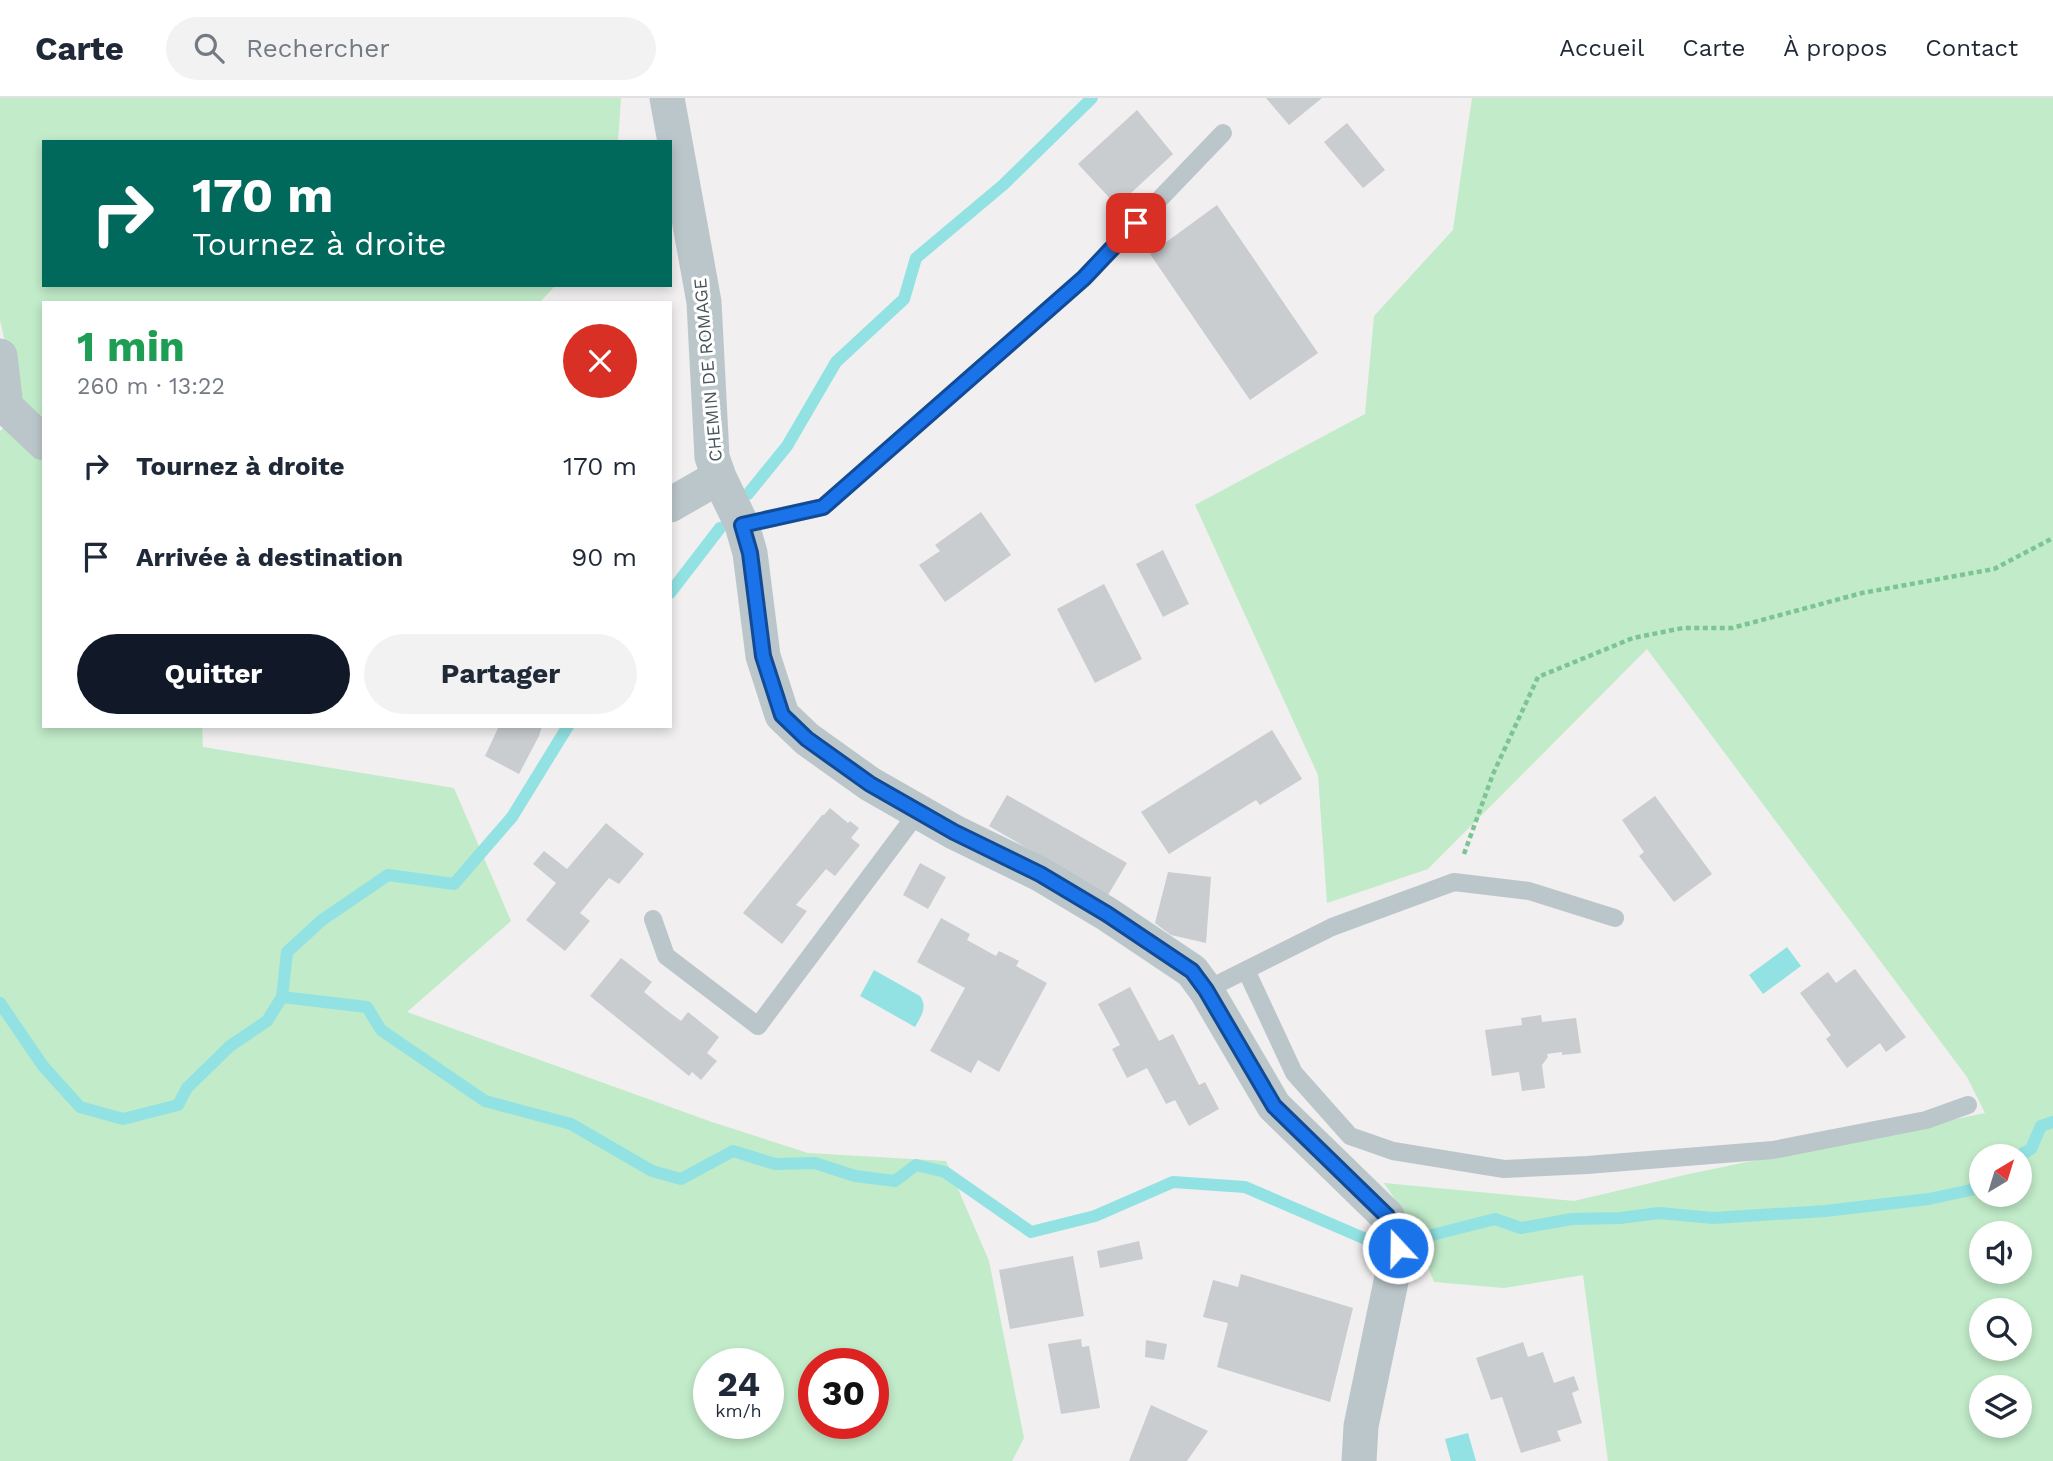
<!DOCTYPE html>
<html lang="fr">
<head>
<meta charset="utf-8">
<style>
	body { margin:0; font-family:"Work Sans",sans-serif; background:#f2f2f3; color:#1f2937; height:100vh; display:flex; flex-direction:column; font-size:26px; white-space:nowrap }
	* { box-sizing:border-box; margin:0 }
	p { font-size:23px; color:#747a83 }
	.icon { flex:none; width:38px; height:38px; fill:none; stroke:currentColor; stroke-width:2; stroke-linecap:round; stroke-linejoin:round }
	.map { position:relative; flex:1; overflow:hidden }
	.details { position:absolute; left:42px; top:203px; width:630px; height:427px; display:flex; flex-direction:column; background:#fff; border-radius:0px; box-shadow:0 4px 10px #0003 }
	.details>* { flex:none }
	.banner { position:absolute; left:42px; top:42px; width:630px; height:147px; border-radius:0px; box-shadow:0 4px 10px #0003; background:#00695c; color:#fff; overflow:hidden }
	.needle { width:46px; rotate:38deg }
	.tools { position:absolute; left:1969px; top:1046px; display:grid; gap:14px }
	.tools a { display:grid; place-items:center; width:63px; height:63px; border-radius:50%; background:#fff; box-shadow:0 4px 10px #0003; font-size:35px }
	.speed { position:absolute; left:693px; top:1250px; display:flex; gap:14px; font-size:35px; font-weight:700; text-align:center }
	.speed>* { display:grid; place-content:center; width:91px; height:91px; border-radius:50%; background:#fff; box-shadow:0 4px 10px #0003; line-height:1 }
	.speed small { font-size:18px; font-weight:400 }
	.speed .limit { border:10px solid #d22; background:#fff; color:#111 }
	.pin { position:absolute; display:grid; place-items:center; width:60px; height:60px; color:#fff; margin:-30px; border-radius:14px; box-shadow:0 4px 10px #0006 }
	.me { position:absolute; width:77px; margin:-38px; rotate:339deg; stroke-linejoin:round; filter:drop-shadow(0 0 5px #0008) }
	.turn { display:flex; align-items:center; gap:24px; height:147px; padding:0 35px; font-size:32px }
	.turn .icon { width:91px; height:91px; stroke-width:2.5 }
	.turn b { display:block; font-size:49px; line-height:60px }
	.round { display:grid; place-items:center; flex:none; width:74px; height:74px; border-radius:37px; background:#f2f2f3 }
	.head { display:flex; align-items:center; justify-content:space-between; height:119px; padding:0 35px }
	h1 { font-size:42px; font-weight:700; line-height:52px; color:#1e9e55 }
	.cta { display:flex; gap:14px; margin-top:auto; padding:14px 35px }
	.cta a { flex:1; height:80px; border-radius:42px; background:#111827; color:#fff; font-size:28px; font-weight:700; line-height:80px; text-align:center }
	.cta a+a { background:#f2f2f3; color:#1f2937 }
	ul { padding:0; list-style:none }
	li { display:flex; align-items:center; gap:21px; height:91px; padding:0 35px }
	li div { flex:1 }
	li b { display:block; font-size:26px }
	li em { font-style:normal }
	header { display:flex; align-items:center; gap:42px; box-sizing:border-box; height:98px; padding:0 35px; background:#fff; border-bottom:2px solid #e0e1e3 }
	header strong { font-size:33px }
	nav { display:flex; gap:38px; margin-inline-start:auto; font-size:24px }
	.search { width:490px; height:63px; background:#f2f2f3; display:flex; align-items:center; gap:18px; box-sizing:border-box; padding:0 24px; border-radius:38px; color:#747a83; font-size:26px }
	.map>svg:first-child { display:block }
	.green { fill:#c1ebc9; fill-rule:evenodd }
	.water { fill:#92e2e3 }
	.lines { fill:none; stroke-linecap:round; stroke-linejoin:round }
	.stream { stroke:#92e2e3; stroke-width:12 }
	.building { fill:#c9cdd0 }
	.path { stroke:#7cc593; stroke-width:4.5; stroke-dasharray:5 3.5; stroke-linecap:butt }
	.lane { stroke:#bbc6ca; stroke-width:18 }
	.street { stroke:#bbc6ca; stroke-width:35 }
	.route-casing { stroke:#114b97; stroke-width:18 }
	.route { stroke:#1a73e8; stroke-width:12 }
	.labels { text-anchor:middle; stroke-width:6; stroke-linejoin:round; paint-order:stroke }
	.street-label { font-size:18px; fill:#48555a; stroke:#fff }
</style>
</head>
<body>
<header>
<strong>Carte</strong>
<div class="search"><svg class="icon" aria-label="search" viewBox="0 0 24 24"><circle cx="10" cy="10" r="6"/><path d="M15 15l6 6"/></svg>Rechercher</div>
<nav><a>Accueil</a><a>Carte</a><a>À propos</a><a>Contact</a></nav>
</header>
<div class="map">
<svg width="2053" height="1363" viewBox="0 0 2053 1363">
	<rect width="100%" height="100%" fill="#f1efef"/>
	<!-- green -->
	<path class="green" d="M0,0H621L618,44H44V187H556L539,205H44V628H202L203,649L454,690L511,823L407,914L712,1024L808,1055L946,1063L989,1163L1024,1340L1012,1363H0V333L21,316L0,222ZM709,1265H768V1325H709ZM814,1265H873V1325H814Z
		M1472,0H2053V1363H1608L1583,1177L1504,1190L1434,1184L1409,1122L1384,1085L1574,1103L1689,1076L1985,1015L1967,979L1647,551L1428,771L1327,805L1318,677L1195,407L1365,316L1374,218L1453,132ZM1981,1059H2020V1097H1981ZM1981,1136H2020V1174H1981ZM1981,1213H2020V1251H1981ZM1981,1290H2020V1328H1981Z"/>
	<!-- water -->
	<path class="water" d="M1787,849L1801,868L1763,896L1749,877Z
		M874,872L920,898C928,909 921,918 915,929L860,898Z
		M1468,1335L1476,1363H1451L1445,1341Z"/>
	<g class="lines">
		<!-- stream -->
		<path class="stream" d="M748,396L787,348L836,264L904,201L916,160L1003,87L1092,0
			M670,495L720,430
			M282,899L287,854L322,822L388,777L454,786L512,719L568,628
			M0,905L43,968L80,1009L123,1021L178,1007L187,990L230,948L267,923L282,899L367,909L381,932L485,1003L571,1026L652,1073L681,1081L733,1053L775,1066L815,1065L855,1078L895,1083L916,1067L945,1074L1031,1134L1095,1118L1173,1084L1245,1089L1375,1145
			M2017,1059L2031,1051L2041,1028L2053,1024
			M1424,1139L1495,1121L1521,1130L1572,1121L1620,1120L1659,1115L1713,1120L1825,1113L1929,1101L1971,1092L1981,1085"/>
	</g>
	<!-- building -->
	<path class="building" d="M1266,0H1322L1289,27Z
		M1137,12L1173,56L1117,108L1078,66Z
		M1347,25L1385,72L1363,90L1324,44Z
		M1217,107L1318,255L1250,302L1150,156Z
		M981,414L1011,457L945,504L919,467L940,453L935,447Z
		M1163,452L1189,506L1163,519L1136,466Z
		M1104,486L1142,561L1095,585L1057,511Z
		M499,628H542L539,638L519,676L485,658Z
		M1272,632L1302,681L1260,707L1256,702L1169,756L1141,714Z
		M1007,697L1127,765L1108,797L989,728Z
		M1655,698L1712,776L1674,804L1639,758L1644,754L1622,722Z
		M830,710L848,725L850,723L859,730L851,740L860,747L835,778L826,771L796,807L807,813L782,846L743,815L822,717H824Z
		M606,725L644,756L619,786L609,780L580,815L590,823L565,853L526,822L556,785L533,766L544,753L567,771Z
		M920,765L946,779L928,811L903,797Z
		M1168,774L1211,779L1206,845L1171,837L1155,825Z
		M941,820L970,836L967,842L996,858L999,853L1019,863L1016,868L1047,885L999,974L978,962L971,975L930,953L965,890L917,864Z
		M621,860L652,884L644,894L665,911L681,923L688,914L719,939L707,955L717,963L701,982L692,974L689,978L590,898Z
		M1855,871L1906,939L1886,954L1880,945L1847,970L1826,941L1831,937L1800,895L1828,874L1836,885Z
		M1130,889L1159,943L1173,936L1199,987L1205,984L1219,1011L1189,1028L1175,1002L1166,1006L1147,970L1127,980L1112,951L1120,947L1098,906Z
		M1541,917L1542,924L1576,920L1581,955L1562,957V954L1547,956L1548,959L1542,967L1545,990L1522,993L1519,974L1492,978L1485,932L1522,927L1521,920Z
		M1139,1143L1143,1161L1100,1170L1097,1153Z
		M1073,1158L1084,1218L1010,1231L999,1172Z
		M1241,1176L1353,1210L1330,1304L1217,1269L1228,1225L1203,1219L1213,1182L1238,1189Z
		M1081,1241L1082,1249L1089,1248L1100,1310L1061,1316L1048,1246Z
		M1146,1242L1167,1246L1164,1262L1145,1259Z
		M1523,1244L1528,1259L1543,1254L1554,1285L1574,1278L1579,1292L1572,1295L1582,1325L1557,1333L1561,1343L1521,1355L1502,1299L1491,1302L1476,1260Z
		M1151,1307L1208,1333L1187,1363H1129Z"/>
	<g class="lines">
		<!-- path -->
		<path class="path" d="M1464,756L1493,676L1538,579L1633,540L1683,530H1732L1862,495L1994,471L2053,440"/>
		<!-- lane -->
		<path class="lane" d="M742,427L823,409L1084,180L1223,35
			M653,821L666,858L758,928L918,714
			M1246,872L1294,975L1350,1038L1393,1053L1504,1071L1587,1067L1773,1052L1926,1022L1968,1007
			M1206,892L1332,829L1454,784L1529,793L1615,820"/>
		<!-- street -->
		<path class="street" d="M667,0L704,204L712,359L719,379
			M0,258L6,309
			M0,307L6,309L44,345
			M670,407L719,379L742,427L750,455L763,558L782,617L807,641L870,686L954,734L1040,776L1107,816L1192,873L1206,892L1274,1008L1387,1118L1395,1136L1398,1150L1361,1328L1359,1363"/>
	</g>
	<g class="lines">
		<defs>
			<path id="route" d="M1136,125L1084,180L823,409L742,427L750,455L763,558L782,617L807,641L870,686L954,734L1040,776L1107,816L1192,873L1206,892L1274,1008L1387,1118L1395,1136L1398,1150"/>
		</defs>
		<!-- route casing -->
		<use href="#route" class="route-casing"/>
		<!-- route -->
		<use href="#route" class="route"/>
	</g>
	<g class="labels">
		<!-- street labels -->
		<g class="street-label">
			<text transform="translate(708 272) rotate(-95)" y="6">CHEMIN DE ROMAGE</text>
		</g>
	</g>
</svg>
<div class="tools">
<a><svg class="needle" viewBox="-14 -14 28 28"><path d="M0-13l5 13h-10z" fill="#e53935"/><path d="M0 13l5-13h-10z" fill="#747a83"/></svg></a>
<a><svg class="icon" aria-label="sound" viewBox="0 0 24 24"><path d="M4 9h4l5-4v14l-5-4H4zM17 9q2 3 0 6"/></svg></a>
<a><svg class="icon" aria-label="search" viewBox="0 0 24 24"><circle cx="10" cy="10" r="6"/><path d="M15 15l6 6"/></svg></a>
<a><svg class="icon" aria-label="layers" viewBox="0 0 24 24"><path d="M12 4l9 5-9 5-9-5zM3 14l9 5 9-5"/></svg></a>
</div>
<div class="speed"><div>24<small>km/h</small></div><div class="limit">30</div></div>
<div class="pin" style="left:1136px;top:125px;background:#d93025"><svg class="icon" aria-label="arrive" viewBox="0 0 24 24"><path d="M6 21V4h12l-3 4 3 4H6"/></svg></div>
<svg class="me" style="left:1398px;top:1150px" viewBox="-20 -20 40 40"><circle r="17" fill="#1a73e8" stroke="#fff" stroke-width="3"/><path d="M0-11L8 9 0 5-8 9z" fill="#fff"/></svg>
<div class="banner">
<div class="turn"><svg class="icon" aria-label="right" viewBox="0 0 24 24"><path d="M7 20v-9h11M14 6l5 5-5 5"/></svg><div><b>170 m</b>Tournez à droite</div></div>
</div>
<section class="details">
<div class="head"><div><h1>1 min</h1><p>260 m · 13:22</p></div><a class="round" style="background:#d93025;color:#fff"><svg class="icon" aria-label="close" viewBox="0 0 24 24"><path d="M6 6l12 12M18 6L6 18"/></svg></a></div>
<ul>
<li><svg class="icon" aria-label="right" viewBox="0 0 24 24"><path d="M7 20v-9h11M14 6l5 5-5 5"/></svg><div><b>Tournez à droite</b></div><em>170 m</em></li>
<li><svg class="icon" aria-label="arrive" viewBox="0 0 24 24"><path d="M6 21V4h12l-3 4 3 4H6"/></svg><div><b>Arrivée à destination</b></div><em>90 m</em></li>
</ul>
<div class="cta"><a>Quitter</a><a>Partager</a></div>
</section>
</div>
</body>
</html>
